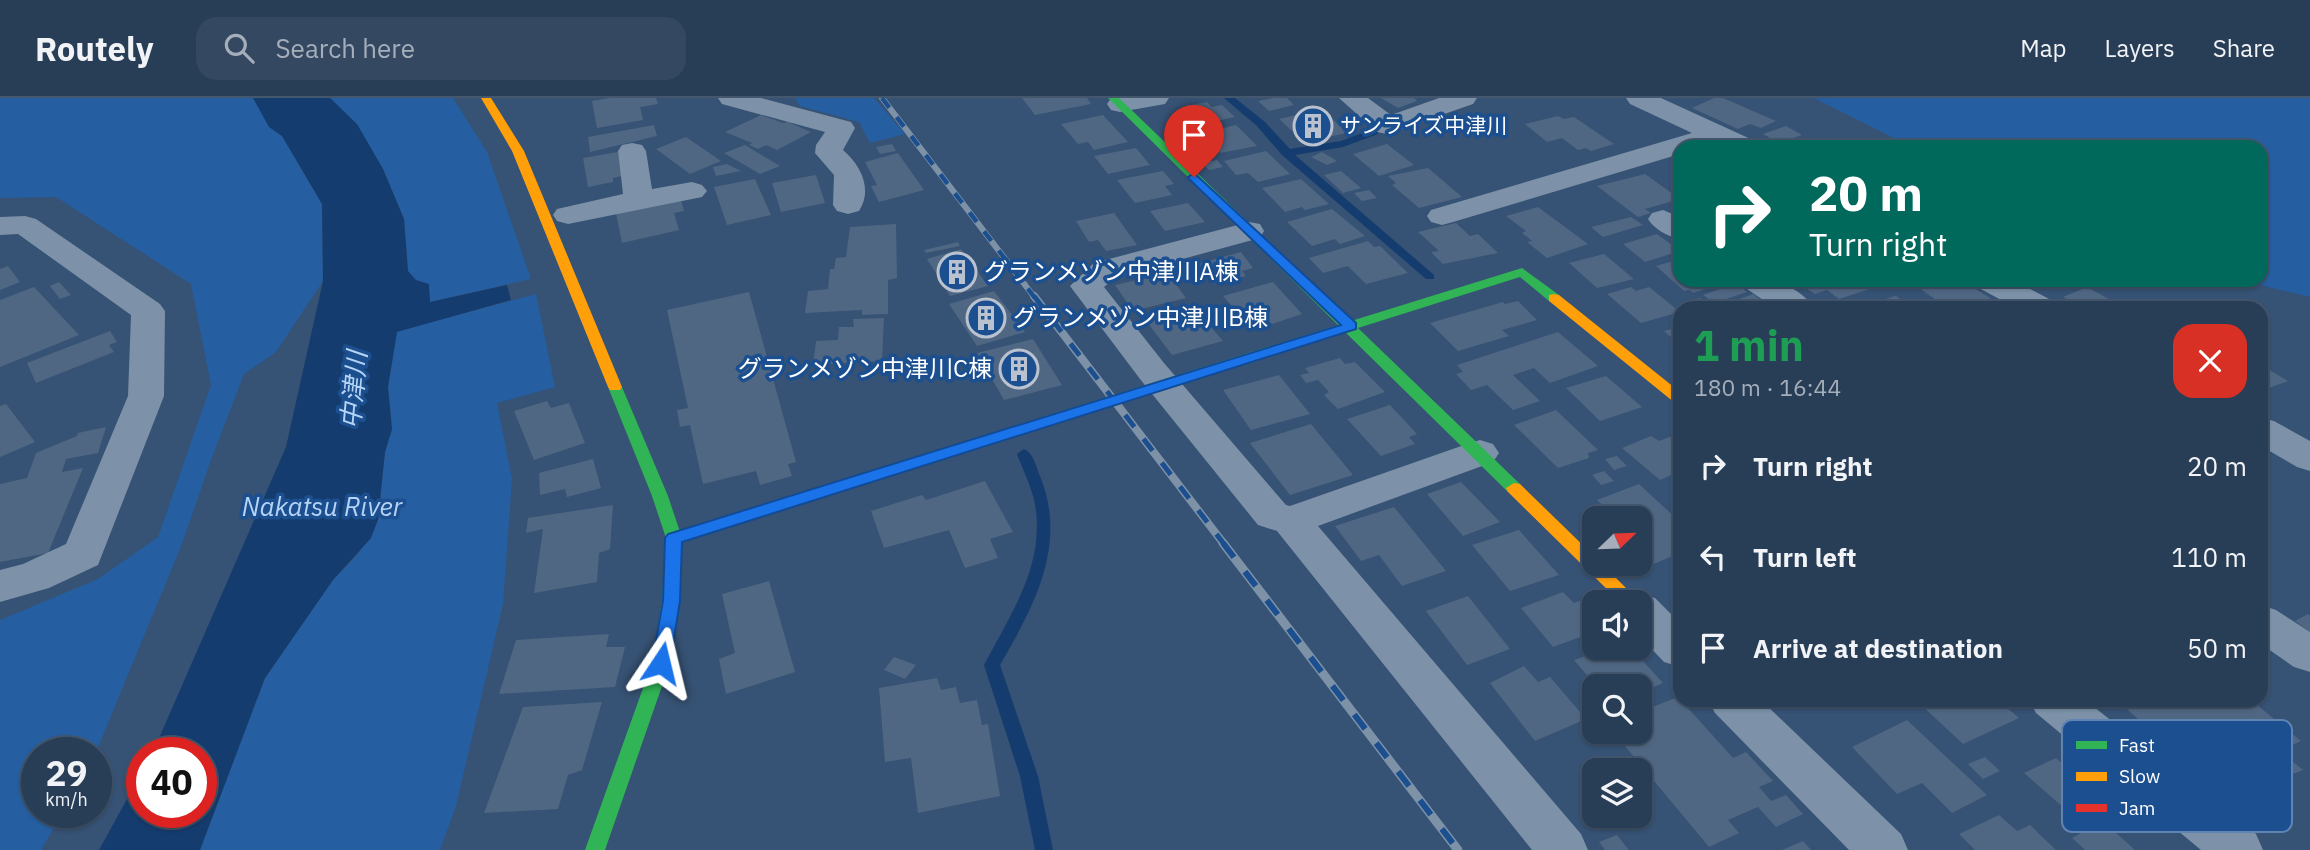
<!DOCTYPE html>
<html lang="en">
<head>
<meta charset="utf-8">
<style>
	body { margin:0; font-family:"IBM Plex Sans","Noto Sans JP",sans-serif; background:#344961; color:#f1f3f6; height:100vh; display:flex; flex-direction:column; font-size:26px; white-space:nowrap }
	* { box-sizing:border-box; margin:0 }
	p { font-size:23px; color:#a5aeba }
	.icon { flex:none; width:38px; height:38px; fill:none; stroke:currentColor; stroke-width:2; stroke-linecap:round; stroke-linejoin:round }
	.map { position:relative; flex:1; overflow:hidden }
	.drawer { position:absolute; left:1673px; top:203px; width:595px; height:406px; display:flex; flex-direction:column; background:#283e57; border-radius:21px; box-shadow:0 2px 5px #0004,0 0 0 2px #44576d }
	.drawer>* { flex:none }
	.banner { position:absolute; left:1673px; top:42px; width:595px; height:147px; border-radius:21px; box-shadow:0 2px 5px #0004,0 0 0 2px #44576d; background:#00695c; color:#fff; overflow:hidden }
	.needle { width:46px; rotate:67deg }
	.fabs { position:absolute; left:1582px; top:408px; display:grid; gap:14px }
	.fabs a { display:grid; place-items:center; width:70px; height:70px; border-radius:14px; background:#283e57; box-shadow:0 2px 5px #0004,0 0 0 2px #44576d; font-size:35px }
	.speed { position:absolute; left:21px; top:639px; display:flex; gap:14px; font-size:35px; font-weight:700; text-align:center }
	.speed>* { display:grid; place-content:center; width:91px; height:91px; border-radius:50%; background:#283e57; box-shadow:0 2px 5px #0004,0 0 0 2px #44576d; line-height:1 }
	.speed small { font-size:18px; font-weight:400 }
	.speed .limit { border:10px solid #d22; background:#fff; color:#111 }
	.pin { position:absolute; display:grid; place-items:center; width:60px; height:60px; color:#fff; margin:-72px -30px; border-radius:50% 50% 50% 0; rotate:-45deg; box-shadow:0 0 7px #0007 }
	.pin .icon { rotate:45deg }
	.me { position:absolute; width:77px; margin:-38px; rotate:10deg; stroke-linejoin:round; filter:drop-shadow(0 0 5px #0008) }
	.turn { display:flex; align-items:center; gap:24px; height:147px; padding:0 21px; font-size:32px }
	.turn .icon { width:91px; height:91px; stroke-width:2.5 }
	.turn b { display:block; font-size:49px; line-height:60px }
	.round { display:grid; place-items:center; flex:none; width:74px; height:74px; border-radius:21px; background:#344961 }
	.head { display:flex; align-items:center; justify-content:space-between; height:119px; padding:0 21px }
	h1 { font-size:42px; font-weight:700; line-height:52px; color:#1e9e55 }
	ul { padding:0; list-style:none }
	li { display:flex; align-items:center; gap:21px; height:91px; padding:0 21px }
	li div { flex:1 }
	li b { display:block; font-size:26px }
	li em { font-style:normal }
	header { display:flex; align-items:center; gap:42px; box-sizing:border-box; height:98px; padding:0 35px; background:#283e57; border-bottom:2px solid #44576d }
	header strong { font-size:33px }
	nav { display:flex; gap:38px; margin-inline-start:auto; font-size:24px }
	.search { width:490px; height:63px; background:#344961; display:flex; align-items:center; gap:18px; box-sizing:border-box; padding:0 24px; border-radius:21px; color:#a5aeba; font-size:26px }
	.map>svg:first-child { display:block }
	.green { fill:#265fa1 }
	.water { fill:#153c6e }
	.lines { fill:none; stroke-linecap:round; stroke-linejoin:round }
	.stream { fill:#153c6e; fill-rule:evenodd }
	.building { fill:#506783 }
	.street { fill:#7d92a8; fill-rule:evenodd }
	.fast { fill:#30b455; fill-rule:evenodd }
	.slow { fill:#ff9f0a; fill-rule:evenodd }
	.jam { fill:#e5322d; fill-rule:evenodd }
	.rail-far2-casing { stroke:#7e92a7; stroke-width:6 }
	.rail-far1-casing { stroke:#7e92a7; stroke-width:8 }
	.rail-casing { stroke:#7e92a7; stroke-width:9 }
	.rail-far2 { stroke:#1b4f8f; stroke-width:4.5; stroke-dasharray:12; stroke-linecap:butt }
	.rail-far1 { stroke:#1b4f8f; stroke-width:5; stroke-dasharray:15; stroke-linecap:butt }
	.rail { stroke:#1b4f8f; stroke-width:6; stroke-dasharray:18; stroke-linecap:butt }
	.route { fill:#1a73e8; stroke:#114b97; stroke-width:2 }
	.labels { text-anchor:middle; stroke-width:7; stroke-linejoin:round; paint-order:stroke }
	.far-poi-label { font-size:21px; fill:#fff; stroke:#1b4f8f; text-anchor:start }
	.poi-label { font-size:24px; fill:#fff; stroke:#1b4f8f; text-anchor:start }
	.water-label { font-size:26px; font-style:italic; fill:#b5d3f5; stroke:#1b4f8f }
	.key { fill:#1b4f8f; stroke:#5f84b1; stroke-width:2 }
	.key-label { font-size:19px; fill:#fff }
</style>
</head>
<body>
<header>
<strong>Routely</strong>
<div class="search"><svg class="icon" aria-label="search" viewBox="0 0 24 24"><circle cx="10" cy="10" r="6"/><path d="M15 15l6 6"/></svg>Search here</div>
<nav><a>Map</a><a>Layers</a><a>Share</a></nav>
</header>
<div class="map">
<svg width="2310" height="752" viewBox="0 0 2310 752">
	<rect width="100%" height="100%" fill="#365274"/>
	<!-- green -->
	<path class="green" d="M0,0H253L269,28L282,38L322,106L323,183L276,254L244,276L211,362L182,446L96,654H37V714H63L41,752H0V522L98,481L158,439L211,287L191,186L56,99L0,100Z
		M330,0H453L487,54L531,181L430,204L408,173L404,121L383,71L357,27Z
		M795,0H874L905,36L870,45L859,24L800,8Z
		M1814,0H2310V199L2239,182H2261V49H1912Z
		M536,196L555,289L497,305L512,381L503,506L456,708L440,752H200L265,580L333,482L358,456L378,422L385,354L392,331L388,289L397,233Z"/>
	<!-- water -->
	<path class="water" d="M253,0H330L357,26L383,71L404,121L408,173L416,182L429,186L430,204L507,187L511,202L397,234L388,289L392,331L385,354L378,422L371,440L333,482L265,580L200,752H99L142,674V714H201V654H153L286,349L323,183L322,106L282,38L269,29Z"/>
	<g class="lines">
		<!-- stream -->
		<path class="stream" d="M1224,0H1235L1265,24L1290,51L1341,43L1370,32H1378V36L1343,49L1295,57L1434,177V181H1426L1282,57L1257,28Z
			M1024,351C1034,355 1036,369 1040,378C1068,447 1034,508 1000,567L1038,678L1053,752H1035L1020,678L984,567C1009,519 1043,471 1036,413C1034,393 1024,375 1017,356Z"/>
	</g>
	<!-- building -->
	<path class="building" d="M609,0H656L658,6L640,9L643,22L597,30L592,3Z
		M1022,0H1087L1091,6L1035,17Z
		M1273,0H1287L1294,7L1269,13L1258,3Z
		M1381,0H1414L1417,3L1398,10Z
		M1714,0H1723L1776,23L1761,30L1750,26L1738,31L1692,10Z
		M1207,4L1212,9L1222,7L1235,19L1189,29L1181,20L1186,19L1180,14L1189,12L1185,8Z
		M1322,11L1347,35L1304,44L1279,21Z
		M761,17L783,25L788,24L811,34L777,52L766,47L758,51L749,47L752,45L725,34Z
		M1103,17L1128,44L1094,52L1088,44L1078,46L1061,26Z
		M1558,18L1564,21L1574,19L1614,46L1591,53L1586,50L1578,52L1562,40L1547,44L1525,26Z
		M654,27L657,38L590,54L588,39Z
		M1236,27L1257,48L1220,55L1202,35Z
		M1786,28L1802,37L1779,45L1763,36Z
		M686,39L721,63L690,76L656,51Z
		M1806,40L1821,49L1778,47Z
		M892,46L896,53L880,56L876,49Z
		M1387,46L1414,67L1379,78L1353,56Z
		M745,47L780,68L760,76L724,55Z
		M1136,50L1150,67L1108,76L1094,58Z
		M1266,53L1290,76L1258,84L1248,75L1236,77L1224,63Z
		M618,54L623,78L613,80V84L588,89L583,60Z
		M1322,54L1337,63L1327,67L1311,59Z
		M898,55L924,92L879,104L871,88L877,87L865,64Z
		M1217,62L1223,69L1209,72L1202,65Z
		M727,66L741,73L716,78L713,69Z
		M1428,70L1462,99L1419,110L1392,87L1396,85L1388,78Z
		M1163,73L1174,86L1165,88L1172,97L1135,105L1117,82Z
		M1341,73L1361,90L1343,95L1324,77Z
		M1645,76L1680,101L1645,111L1651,115L1638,119L1597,88Z
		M816,77L825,105L781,114L772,85Z
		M755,81L771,117L727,127L714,89Z
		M1301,81L1329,106L1305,112L1302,109L1285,114L1262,90Z
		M1369,92L1377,100L1362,103L1354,95Z
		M681,102L684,113L674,115L679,132L622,145L616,115Z
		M1188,105L1205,124L1165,133L1150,113Z
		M1538,109L1588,146L1547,160L1527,144L1532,143L1522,135L1526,133L1506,118Z
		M1332,111L1365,138L1340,146L1335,141L1312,148L1287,124Z
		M1114,115L1137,147L1106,153L1098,142L1089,144L1076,123Z
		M1631,119L1643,127L1603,139L1591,129Z
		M1456,125L1470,138L1478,136L1498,155L1443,166L1431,154L1439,153L1418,134Z
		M896,126L897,180L888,182V216L862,217V212L805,215L808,193L828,191L830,171H834L836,160L846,159L850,129Z
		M1657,136L1680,153L1645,164L1623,146Z
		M1368,143L1374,149L1380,148L1408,175L1366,186L1348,168L1323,175L1309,160Z
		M958,144L960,148L926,155L924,152Z
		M961,151L988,188L950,198L927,161Z
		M1241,154L1253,170L1242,173L1246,178L1213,186L1197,166Z
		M1604,156L1634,181L1597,190L1569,165Z
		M1680,161V182L1728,184L1693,195L1689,192L1684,193L1656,168Z
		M8,168L20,184L0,192V171Z
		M1168,175L1186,200L1133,213L1115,187Z
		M1794,182H1865L1876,189L1839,201L1827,192L1815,196Z
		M1939,182H1962L1996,204L1977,210H1948L1916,188Z
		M59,184L71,197L60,201L50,188Z
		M1273,184L1302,216L1272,226L1268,222L1260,225L1254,218L1260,215L1257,212L1240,217L1223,198Z
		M1736,185L1747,194L1714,205L1703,197Z
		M34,189L79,237L0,269V202Z
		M1631,189L1636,193L1649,189L1680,214L1641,225L1607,196Z
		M2087,189L2125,210H2084L2063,199Z
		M994,193L1025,234L977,248L949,206Z
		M749,194L796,364L788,366L792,378L760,387L756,373L703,386L690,327L680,329L677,312L688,310L667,212Z
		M1753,196L1761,202L1739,210L1731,204Z
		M1896,198L1914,210H1856V209Z
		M1700,200L1709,207L1690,210L1683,204Z
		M1518,203L1537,222L1502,232L1509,238L1458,253L1430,225L1503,204L1505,206Z
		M1192,207L1223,243L1172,257L1144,220Z
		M884,220L882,263L813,267L816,243L838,242L839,229H854L853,221Z
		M1680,229V247L1664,233Z
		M110,233L117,244L109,247L114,254L36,285L27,265Z
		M1558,234L1598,268L1550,285L1534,270L1513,277L1540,303L1513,312L1487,287L1471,292L1456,276L1463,274L1457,267Z
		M1033,241L1062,287L1004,302L977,255Z
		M1340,260L1345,266L1355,264L1385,294L1338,311L1324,297L1329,294L1318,282L1306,285L1300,277L1309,275L1305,270Z
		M2261,267L2288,283L2261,293Z
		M1279,277L1310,316L1251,332L1223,292Z
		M1606,278L1642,309L1600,323L1566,290Z
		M547,303L551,310L569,305L585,345L534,362L514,313Z
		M6,306L35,344L0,359V308Z
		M1390,307L1417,336L1409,339L1415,346L1381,358L1347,321Z
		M1556,312L1598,352L1588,355L1589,360L1558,370L1514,327Z
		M1311,326L1353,377L1290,397L1250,345Z
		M106,329L98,355L66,361L62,374L83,370L48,455L0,464V386L27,380L36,355L77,338L78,335Z
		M1678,336L1680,373L1660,382L1622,350L1651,338L1659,343Z
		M1617,358L1627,368L1614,372L1605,361Z
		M593,361L601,390L567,399L565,391L540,397L539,375Z
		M1604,373L1614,383L1601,387L1592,377Z
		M985,383L1013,434L990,441L998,460L965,470L949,432L884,450L871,413L922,397L926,402Z
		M1461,384L1500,424L1463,438L1427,396Z
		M1639,386L1680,424V455L1651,467L1640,456V420H1616L1597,402Z
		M613,407L610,451L599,455L597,484L534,495L543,431L526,435L528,420Z
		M1394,409L1446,473L1402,488L1379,457L1361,463L1335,428Z
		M1519,432L1559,477L1510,493L1472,447Z
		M769,483L795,574L726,596L719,561L735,555L722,496Z
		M1563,494L1574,505L1590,499L1594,504V534L1553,549L1521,510Z
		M1468,498L1510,551L1467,567L1426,513Z
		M2308,516L2310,518V534L2295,523Z
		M609,536L606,549H625L615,589L499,596L516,542Z
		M1610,550H1631L1663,585L1640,595V588H1596L1574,562Z
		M894,559L916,567L905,581L884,572Z
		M1524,568L1538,584L1550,579L1586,621L1535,643L1490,585Z
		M937,580L941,592L956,589L960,605L977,602L982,627L988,626L1000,698L918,715L911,660L885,664L879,590Z
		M1678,599L1733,660L1746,654L1773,683L1759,689L1771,703L1786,697L1803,716L1776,729L1758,709L1728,722L1739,735L1709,749L1620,642L1643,633L1640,629V614Z
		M1921,602H1998L2019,620L1963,646L1917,603Z
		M2102,602H2251L2301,643L2280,653L2303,672L2226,701L2118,603L2107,606Z
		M602,604L582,672L568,677L558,711L484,715L523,609Z
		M1907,622L1987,697L1952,715L1922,685L1897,696L1852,649Z
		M1985,659L2000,673L1983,681L1968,666Z
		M2056,660L2129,723L2113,732L2135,752H2085L2072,740L2088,731L2024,675Z
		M1999,717L2017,733L2030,727L2056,752H1975L1959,736Z
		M1617,737L1629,752H1605L1599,744Z
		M1803,743L1811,752H1782Z"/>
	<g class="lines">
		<!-- street -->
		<path class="street" d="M718,0H761L851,24L855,30L843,52C861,67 873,92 859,113L848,116L837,113L833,107L834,77L815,55L816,47L825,34L722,6Z
			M1111,0H1169L1165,6L1120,14L1111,12L1107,6Z
			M1339,0H1368L1391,17L1439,0H1477L1473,6L1387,36L1377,34Z
			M1626,0H1661L1755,43L1759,49H1722L1715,46L1704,49H1680V56L1453,124L1442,127L1431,124L1427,118L1431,112L1692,35L1630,6Z
			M632,45L642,47L646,53L652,91L692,84L702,87L707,93L702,99L568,126L557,123L553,117L557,111L623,96L618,53L622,47Z
			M1663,112L1680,119V141C1667,138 1655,132 1648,121L1652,115Z
			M25,118L36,121L160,206L165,213L164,298L98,467L49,490L0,504V472L23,466L66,446L128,298L131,217L18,136L0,137V119Z
			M1249,124L1260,126L1264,133L1260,140L1116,179L1104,189L1164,265L1286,407L1290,408L1467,346L1480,342L1493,346L1499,355L1493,364L1318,428L1581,736L1588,752H1532L1277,433L1258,427L1140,281L1070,188L1094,165Z
			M1739,182C1769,182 1794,182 1814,210H1775L1744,189Z
			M1972,182H2013L2053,203L2058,210H2016L1977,189Z
			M2261,320L2274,323L2310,343V373L2297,369L2261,348Z
			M1640,496L1655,500L1680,525V569L1664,564L1640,539V504H1623L1625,500Z
			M2261,507L2276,512L2310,534V574L2294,569L2261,546Z
			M1708,602H1761L1901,736L1908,752H1849L1715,615Z
			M2029,602H2085L2256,736L2263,752H2201L2036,615Z"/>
		<!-- fast -->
		<path class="fast" d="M1108,0H1119L1351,223L1522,170L1559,197V203H1549L1520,179L1358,230L1520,386L1522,390L1520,394H1508L1345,234L927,367H915L913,363L915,359L1338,227Z
			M615,284L622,289L668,398L682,440L680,503L670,565L605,752H585L652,565L662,503L666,440L652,398L608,289Z"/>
		<!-- slow -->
		<path class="slow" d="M481,0H491L524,53L622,289L620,292H610L608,289L512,53Z
			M1554,196L1559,197L1680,294V307L1675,305L1549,203V197Z
			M1514,385L1520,386L1594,458V466H1602L1640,504H1620L1508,394L1506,390Z"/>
		<!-- jam -->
		<path class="jam" d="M921,358L927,359L929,363L927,367L674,446L668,444L666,440L668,436Z"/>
		<defs>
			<path id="rail-far2" d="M882,0L1035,200"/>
			<path id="rail-far1" d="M1034,198L1224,446"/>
			<path id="rail" d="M1223,445L1458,752"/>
		</defs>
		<!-- rail-far2 casing -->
		<use href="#rail-far2" class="rail-far2-casing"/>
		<!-- rail-far1 casing -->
		<use href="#rail-far1" class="rail-far1-casing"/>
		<!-- rail casing -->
		<use href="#rail" class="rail-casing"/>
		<!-- rail-far2 -->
		<use href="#rail-far2" class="rail-far2"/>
		<!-- rail-far1 -->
		<use href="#rail-far1" class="rail-far1"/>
		<!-- rail -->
		<use href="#rail" class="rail"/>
	</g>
	<!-- route -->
	<path class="route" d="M1194,75L1356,225V231L682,444L680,503L670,565L667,570L661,572L654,570L652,565L663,503L665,440L668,436L1341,227L1189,81L1188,79Z"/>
	<!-- icons -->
	<defs>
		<symbol id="building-ring" viewBox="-11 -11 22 22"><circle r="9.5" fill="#1b4f8f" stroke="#b9c2ce" stroke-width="1.5"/><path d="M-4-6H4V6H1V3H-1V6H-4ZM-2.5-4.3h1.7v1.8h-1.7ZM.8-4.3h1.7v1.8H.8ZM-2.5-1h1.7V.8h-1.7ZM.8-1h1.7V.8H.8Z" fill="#b9c2ce"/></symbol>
	</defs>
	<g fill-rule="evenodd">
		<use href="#building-ring" x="1291" y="6" width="44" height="44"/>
		<use href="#building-ring" x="935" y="152" width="44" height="44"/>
		<use href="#building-ring" x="964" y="198" width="44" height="44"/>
		<use href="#building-ring" x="997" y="249" width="44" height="44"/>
	</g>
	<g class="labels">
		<!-- far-poi labels -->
		<g class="far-poi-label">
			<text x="1340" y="35">サンライズ中津川</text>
		</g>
		<!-- poi labels -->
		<g class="poi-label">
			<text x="984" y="182">グランメゾン中津川A棟</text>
			<text x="1013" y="228">グランメゾン中津川B棟</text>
			<text x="992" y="279" text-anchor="end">グランメゾン中津川C棟</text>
		</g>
		<!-- water labels -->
		<g class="water-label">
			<text transform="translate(354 292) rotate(-85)" y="9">中津川</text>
			<text x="322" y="418">Nakatsu River</text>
		</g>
	</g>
	<!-- legend -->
	<rect x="2062" y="622" width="230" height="112" rx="10" class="key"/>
	<rect x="2076" y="643" width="31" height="8" fill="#30b455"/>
	<rect x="2076" y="674" width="31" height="9" fill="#ff9f0a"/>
	<rect x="2076" y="706" width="31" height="8" fill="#e5322d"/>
	<g class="key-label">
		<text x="2119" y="654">Fast</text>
		<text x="2119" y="685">Slow</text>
		<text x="2119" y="717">Jam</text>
	</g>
</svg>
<div class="fabs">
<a><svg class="needle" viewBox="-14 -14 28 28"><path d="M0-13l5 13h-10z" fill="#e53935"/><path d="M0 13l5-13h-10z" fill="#a5aeba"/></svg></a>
<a><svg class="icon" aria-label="sound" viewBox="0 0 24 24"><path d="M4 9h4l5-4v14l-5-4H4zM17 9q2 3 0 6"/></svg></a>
<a><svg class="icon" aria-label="search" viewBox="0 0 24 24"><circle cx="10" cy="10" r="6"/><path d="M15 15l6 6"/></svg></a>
<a><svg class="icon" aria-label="layers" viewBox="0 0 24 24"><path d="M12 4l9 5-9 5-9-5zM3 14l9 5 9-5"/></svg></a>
</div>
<div class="speed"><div>29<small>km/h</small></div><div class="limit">40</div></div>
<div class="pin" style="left:1194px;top:79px;background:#d93025"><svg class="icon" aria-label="arrive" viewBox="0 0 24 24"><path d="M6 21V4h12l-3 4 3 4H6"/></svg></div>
<svg class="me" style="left:661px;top:565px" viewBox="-20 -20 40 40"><path d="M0-17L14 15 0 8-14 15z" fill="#1a73e8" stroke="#fff" stroke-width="4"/></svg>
<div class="banner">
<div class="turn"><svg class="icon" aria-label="right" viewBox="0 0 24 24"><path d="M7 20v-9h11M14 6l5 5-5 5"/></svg><div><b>20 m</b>Turn right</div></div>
</div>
<section class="drawer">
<div class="head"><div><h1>1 min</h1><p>180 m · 16:44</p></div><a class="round" style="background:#d93025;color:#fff"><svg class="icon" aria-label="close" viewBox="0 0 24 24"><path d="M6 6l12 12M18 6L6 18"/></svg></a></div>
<ul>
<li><svg class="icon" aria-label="right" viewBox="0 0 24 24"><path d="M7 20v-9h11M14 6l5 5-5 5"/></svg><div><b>Turn right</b></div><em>20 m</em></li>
<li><svg class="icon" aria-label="left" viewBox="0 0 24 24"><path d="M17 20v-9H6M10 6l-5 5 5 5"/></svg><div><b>Turn left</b></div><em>110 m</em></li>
<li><svg class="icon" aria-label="arrive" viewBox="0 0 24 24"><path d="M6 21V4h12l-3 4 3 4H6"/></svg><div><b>Arrive at destination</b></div><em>50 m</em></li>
</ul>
</section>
</div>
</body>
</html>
